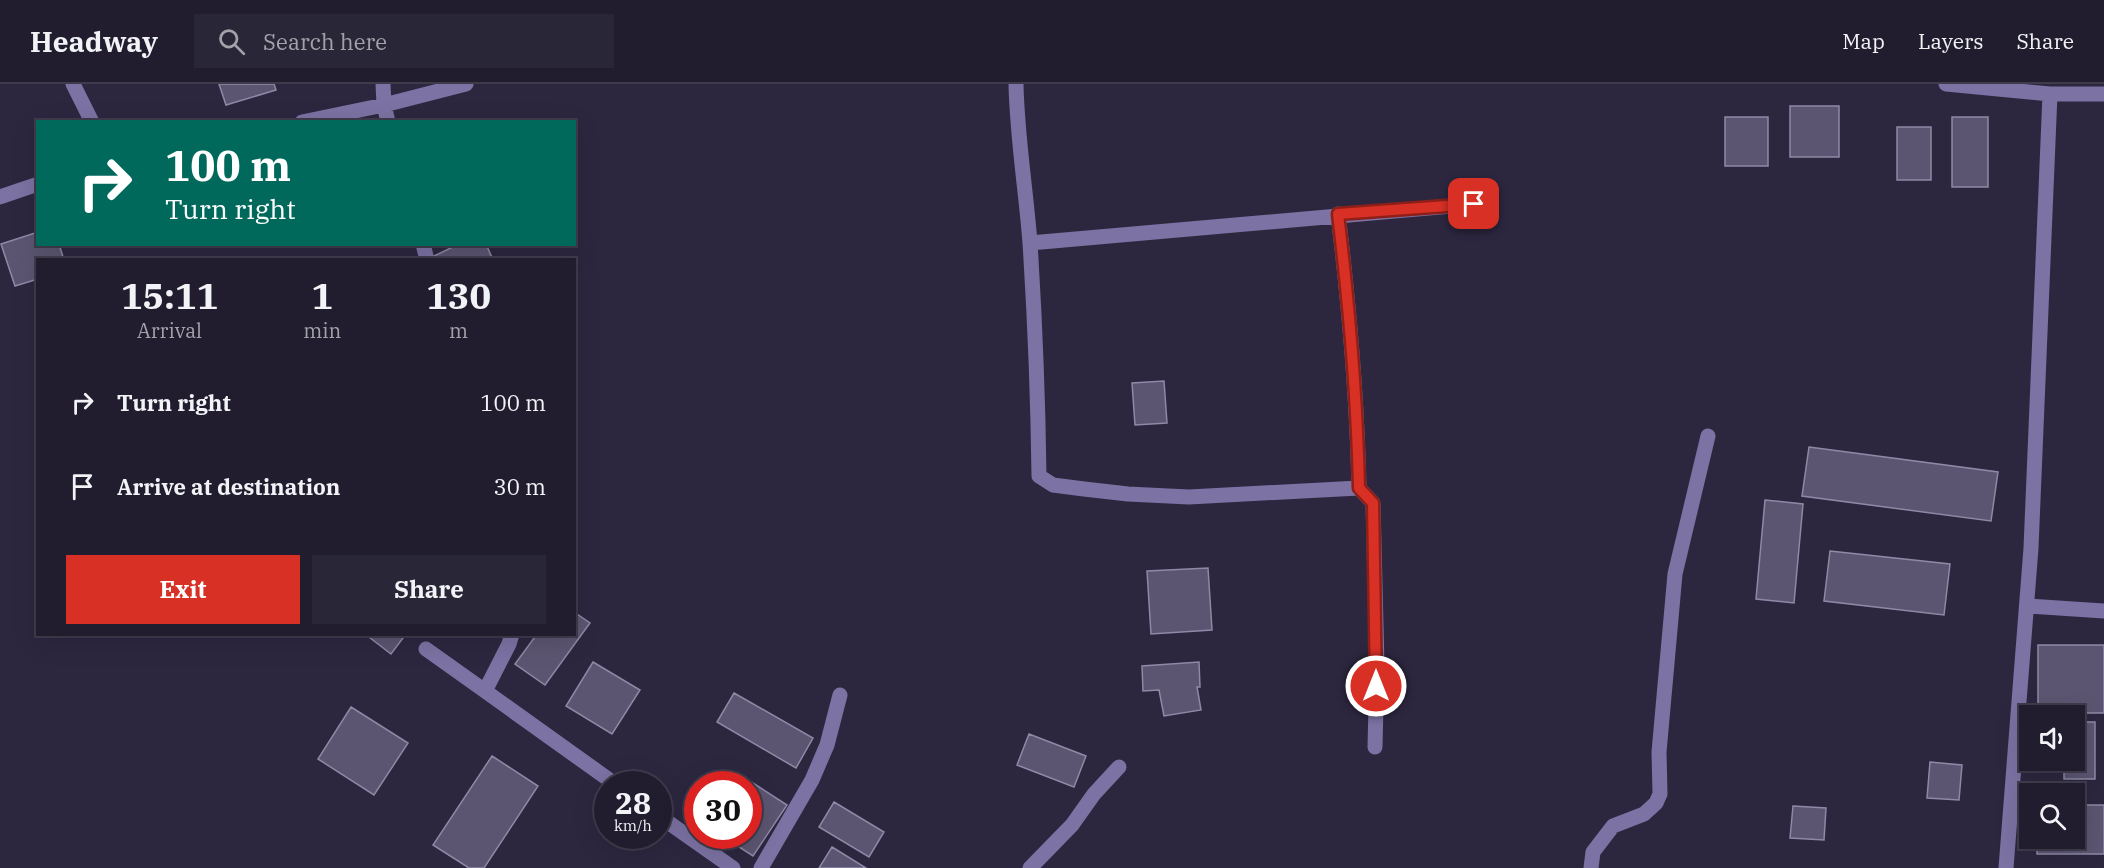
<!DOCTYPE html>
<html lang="en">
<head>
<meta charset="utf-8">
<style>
	body { margin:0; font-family:"IBM Plex Serif",serif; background:#292637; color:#f1f3f6; height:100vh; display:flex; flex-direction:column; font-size:22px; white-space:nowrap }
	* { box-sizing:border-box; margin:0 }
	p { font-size:20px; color:#a2a2aa }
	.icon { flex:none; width:33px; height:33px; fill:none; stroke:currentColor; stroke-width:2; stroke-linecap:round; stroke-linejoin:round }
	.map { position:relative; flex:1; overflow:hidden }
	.side { position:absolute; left:36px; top:174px; width:540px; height:378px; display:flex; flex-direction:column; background:#211d2f; border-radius:0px; box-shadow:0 6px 24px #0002,0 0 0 2px #3e3b4b }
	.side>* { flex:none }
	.hud { position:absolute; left:36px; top:36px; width:540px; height:126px; border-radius:0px; box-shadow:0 6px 24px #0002,0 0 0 2px #3e3b4b; background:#00695c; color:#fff; overflow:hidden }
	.tools { position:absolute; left:2019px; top:621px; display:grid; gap:12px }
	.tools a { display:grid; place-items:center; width:66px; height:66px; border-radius:0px; background:#211d2f; box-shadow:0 6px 24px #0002,0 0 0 2px #3e3b4b; font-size:30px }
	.speed { position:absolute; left:594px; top:687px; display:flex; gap:12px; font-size:30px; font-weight:700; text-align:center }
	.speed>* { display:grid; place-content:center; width:78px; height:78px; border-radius:50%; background:#211d2f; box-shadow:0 6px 24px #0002,0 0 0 2px #3e3b4b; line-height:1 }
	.speed small { font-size:15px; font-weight:400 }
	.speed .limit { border:9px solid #d22; background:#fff; color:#111 }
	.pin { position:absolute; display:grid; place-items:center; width:51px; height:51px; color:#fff; margin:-26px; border-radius:12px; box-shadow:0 3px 9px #0006 }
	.me { position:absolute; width:66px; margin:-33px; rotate:0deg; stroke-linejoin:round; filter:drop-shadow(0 0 4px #0008) }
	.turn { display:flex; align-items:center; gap:21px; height:126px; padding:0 30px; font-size:27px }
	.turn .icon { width:78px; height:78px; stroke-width:2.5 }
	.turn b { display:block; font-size:42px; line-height:51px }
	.eta { display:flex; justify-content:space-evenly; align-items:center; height:102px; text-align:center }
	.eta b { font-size:36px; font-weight:800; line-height:42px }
	.button { display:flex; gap:12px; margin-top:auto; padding:12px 30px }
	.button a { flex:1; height:69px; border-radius:0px; background:#d93025; color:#fff; font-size:24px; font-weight:800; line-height:69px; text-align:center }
	.button a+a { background:#292637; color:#f1f3f6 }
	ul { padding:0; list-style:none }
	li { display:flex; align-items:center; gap:18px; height:84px; padding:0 30px }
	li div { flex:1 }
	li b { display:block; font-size:22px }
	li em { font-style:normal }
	header { display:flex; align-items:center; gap:36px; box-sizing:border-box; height:84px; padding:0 30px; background:#211d2f; border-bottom:2px solid #3e3b4b }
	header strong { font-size:28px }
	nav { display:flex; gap:33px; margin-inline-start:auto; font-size:21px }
	.search { width:420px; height:54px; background:#292637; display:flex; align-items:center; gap:15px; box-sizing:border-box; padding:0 21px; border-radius:0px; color:#a2a2aa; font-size:22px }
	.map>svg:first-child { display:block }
	.building { fill:#5b5571; stroke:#8e89a7; stroke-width:1.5 }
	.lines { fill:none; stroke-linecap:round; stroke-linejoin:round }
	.minor { stroke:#7c72a3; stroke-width:15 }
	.route-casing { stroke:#8d1f18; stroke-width:15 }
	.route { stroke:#d93025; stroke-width:10 }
</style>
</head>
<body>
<header>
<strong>Headway</strong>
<div class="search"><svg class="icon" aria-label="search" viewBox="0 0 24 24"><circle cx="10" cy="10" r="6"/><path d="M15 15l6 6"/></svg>Search here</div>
<nav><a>Map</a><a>Layers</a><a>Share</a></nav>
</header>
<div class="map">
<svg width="2104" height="784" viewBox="0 0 2104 784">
	<rect width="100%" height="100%" fill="#2c273f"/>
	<!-- building -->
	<path class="building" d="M219,0H274L276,6L226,21Z
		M1790,22H1839V73H1790Z
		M1725,33H1768V82H1725Z
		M1952,33H1988V103H1952Z
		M1897,43H1931V96H1897Z
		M38,148V160H59L64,176H38V195L15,202L1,160Z
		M459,160H486L493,176H433L432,173Z
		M1164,297L1167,339L1135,341L1132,299Z
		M1809,363L1998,388L1991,437L1802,412Z
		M1765,416L1803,420L1794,519L1756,515Z
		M1830,467L1950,480L1944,531L1824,517Z
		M1208,484L1212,546L1151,550L1147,487Z
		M574,528L590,539L545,601L515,580L537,550H574Z
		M365,550H406L391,570Z
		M2038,561H2104V629H2038Z
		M593,578L640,606L612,650L566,622Z
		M1199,578L1200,603H1197L1201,626L1164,632L1159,606L1143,607L1142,582Z
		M734,609L813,654L796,684L717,638Z
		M351,623L408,659L374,711L318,675Z
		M2074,638H2095V695H2064V687H2042V676H2074Z
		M1029,650L1086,672L1074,703L1017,681Z
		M492,672L538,702L484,784H469L433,761Z
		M1930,678L1962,681L1959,716L1927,714Z
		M739,690L787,721L753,772L722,752H748V700H732Z
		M834,718L884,748L869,773L819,743Z
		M2074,721H2104V770H2037V754H2074Z
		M1793,722L1826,724L1824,756L1790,754Z
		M832,763L866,784H819Z"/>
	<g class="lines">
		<!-- minor -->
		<path class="minor" d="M73,0L92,38
			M383,0L384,21L388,38
			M1016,0C1017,53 1026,106 1030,159C1035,237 1038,315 1039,392L1053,401L1084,405L1128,410L1189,413L1359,404L1373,419L1377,581L1375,663
			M1946,0L2050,10H2104
			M302,38L384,21L466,0
			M0,113L38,100
			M1338,130C1349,221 1357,312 1359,404
			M1030,159L1474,120
			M423,160L427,176
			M2027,522L2104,527
			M512,550L509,560L485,607L615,700
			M426,565L485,607
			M658,731L733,784
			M761,784L812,696L827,661L840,611
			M1030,784L1072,741L1094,710L1119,683
			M1591,784L1593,768L1613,742L1644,730L1656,719L1660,710L1659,668L1675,490L1708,352
			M2006,784L2031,464L2050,10"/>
	</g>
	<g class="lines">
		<defs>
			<path id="route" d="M1376,602L1373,419L1359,404C1357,312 1349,221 1338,130L1474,120"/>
		</defs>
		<!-- route casing -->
		<use href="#route" class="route-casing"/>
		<!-- route -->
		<use href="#route" class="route"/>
	</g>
</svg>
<div class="tools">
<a><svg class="icon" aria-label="sound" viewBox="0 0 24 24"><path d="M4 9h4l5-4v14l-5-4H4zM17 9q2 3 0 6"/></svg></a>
<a><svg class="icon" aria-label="search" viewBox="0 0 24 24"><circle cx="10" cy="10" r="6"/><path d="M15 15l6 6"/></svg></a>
</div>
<div class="speed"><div>28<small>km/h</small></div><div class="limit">30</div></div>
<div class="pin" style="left:1474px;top:120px;background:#d93025"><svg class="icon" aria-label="arrive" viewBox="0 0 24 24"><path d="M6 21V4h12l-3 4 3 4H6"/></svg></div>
<svg class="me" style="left:1376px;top:602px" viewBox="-20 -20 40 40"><circle r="17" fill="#d93025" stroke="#fff" stroke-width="3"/><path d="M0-11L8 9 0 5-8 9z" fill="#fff"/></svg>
<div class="hud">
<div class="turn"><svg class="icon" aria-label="right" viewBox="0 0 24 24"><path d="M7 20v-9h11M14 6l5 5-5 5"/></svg><div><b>100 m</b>Turn right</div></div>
</div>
<section class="side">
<div class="eta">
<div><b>15:11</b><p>Arrival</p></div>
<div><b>1</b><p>min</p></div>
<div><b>130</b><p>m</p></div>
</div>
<ul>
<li><svg class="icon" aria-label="right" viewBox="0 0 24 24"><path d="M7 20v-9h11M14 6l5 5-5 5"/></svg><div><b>Turn right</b></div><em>100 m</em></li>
<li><svg class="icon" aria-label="arrive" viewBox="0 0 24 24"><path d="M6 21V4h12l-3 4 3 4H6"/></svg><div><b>Arrive at destination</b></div><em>30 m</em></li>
</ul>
<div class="button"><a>Exit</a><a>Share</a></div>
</section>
</div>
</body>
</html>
